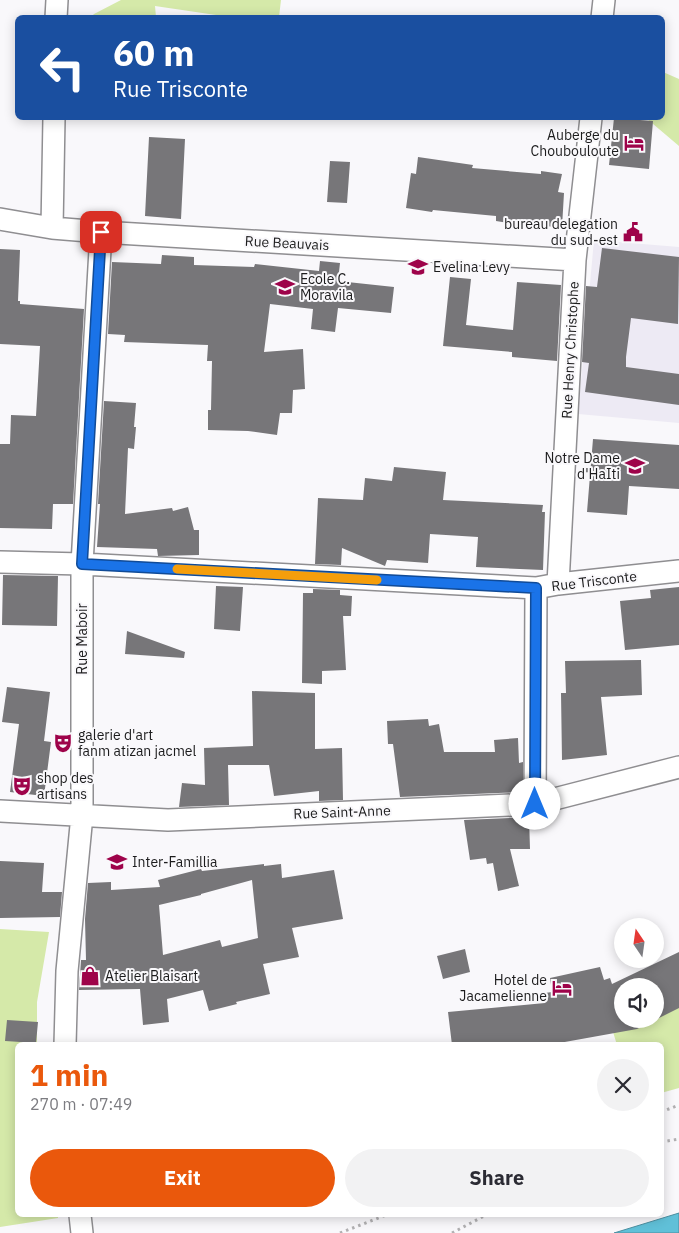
<!DOCTYPE html>
<html lang="en">
<head>
<meta charset="utf-8">
<style>
	body { margin:0; font-family:"IBM Plex Sans",sans-serif; background:#f2f2f3; color:#2b2b33; height:100vh; display:flex; flex-direction:column; font-size:19px; white-space:nowrap }
	* { box-sizing:border-box; margin:0 }
	p { font-size:16px; color:#7c7c81 }
	.icon { flex:none; width:28px; height:28px; fill:none; stroke:currentColor; stroke-width:2; stroke-linecap:round; stroke-linejoin:round }
	.map { position:relative; flex:1; overflow:hidden }
	.panel { position:absolute; left:15px; top:1042px; width:649px; height:175px; display:flex; flex-direction:column; background:#fff; border-radius:8px; box-shadow:0 2px 12px #0003 }
	.panel>* { flex:none }
	.banner { position:absolute; left:15px; top:15px; width:650px; height:105px; border-radius:8px; box-shadow:0 2px 12px #0003; background:#1a4fa0; color:#fff; overflow:hidden }
	.needle { width:32px; rotate:347deg }
	.controls { position:absolute; left:614px; top:918px; display:grid; gap:10px }
	.controls a { display:grid; place-items:center; width:50px; height:50px; border-radius:50%; background:#fff; box-shadow:0 2px 12px #0003; font-size:25px }
	.pin { position:absolute; display:grid; place-items:center; width:42px; height:42px; color:#fff; margin:-21px; border-radius:10px; box-shadow:0 2px 8px #0006 }
	.me { position:absolute; width:55px; margin:-28px; rotate:0deg; stroke-linejoin:round; filter:drop-shadow(0 0 4px #0008) }
	.turn { display:flex; align-items:center; gap:18px; height:105px; padding:0 15px; font-size:22px }
	.turn .icon { width:65px; height:65px; stroke-width:2.5 }
	.turn b { display:block; font-size:35px; line-height:42px }
	.round { display:grid; place-items:center; flex:none; width:52px; height:52px; border-radius:26px; background:#f2f2f3 }
	.summary { display:flex; align-items:center; justify-content:space-between; height:85px; padding:0 15px }
	h1 { font-size:30px; font-weight:700; line-height:38px; color:#ea580c }
	.button { display:flex; gap:10px; margin-top:auto; padding:10px 15px }
	.button a { flex:1; height:58px; border-radius:30px; background:#ea580c; color:#fff; font-size:20px; font-weight:700; line-height:58px; text-align:center }
	.button a+a { background:#f2f2f3; color:#2b2b33 }
	.map>svg:first-child { display:block }
	.built { fill:#edeaf4 }
	.green { fill:#d5e9a9 }
	.water { fill:#60c0d8; stroke:#4c8fa0 }
	.building { fill:#777679; fill-rule:evenodd }
	.lines { fill:none; stroke-linecap:round; stroke-linejoin:round }
	.street-casing { stroke:#8f8e91; stroke-width:24 }
	.path { stroke:#b1b0b2; stroke-width:3; stroke-dasharray:2.5 4; stroke-linecap:butt }
	.street { stroke:#fff; stroke-width:21 }
	.route-casing { stroke:#114b97; stroke-width:12 }
	.route { stroke:#1a73e8; stroke-width:9 }
	.slow { stroke:#f59e0b; stroke-width:9 }
	.labels { text-anchor:middle; stroke-width:4; stroke-linejoin:round; paint-order:stroke }
	.poi-label { font-size:14px; fill:#1c1c1d; stroke:#f9f8fb; text-anchor:start }
	.street-label { font-size:14px; fill:#1c1c1d; stroke:#f9f8fb }
</style>
</head>
<body>
<div class="map">
<svg width="679" height="1233" viewBox="0 0 679 1233">
	<rect width="100%" height="100%" fill="#f9f8fb"/>
	<!-- built -->
	<path class="built" d="M594,240L679,247V423L578,414Z"/>
	<!-- green -->
	<path class="green" d="M121,0H281L279,17H217L216,15L155,6L156,17H91L94,14Z
		M663,72L679,79V146L646,118H662Z
		M0,929L49,932L37,1002V1045H18V1215H58V1218L0,1227Z
		M679,981V1088L661,1093V1045H617L607,1012L622,1005V1019H655Z"/>
	<!-- water -->
	<path class="water" d="M679,1213V1233H614Z"/>
	<!-- building -->
	<path class="building" d="M614,118L653,121L649,169L609,165Z
		M149,137L185,139L181,219L145,216Z
		M418,157L473,165L472,168L541,174V171L562,174L558,192L564,193L562,227L520,225L496,221V216L433,210L432,212L406,208L411,173L416,174Z
		M330,161L350,162L347,203L327,202Z
		M602,248L679,257L678,324L631,318L626,357V367L679,374V405L585,392L589,363L582,362L586,286L597,287Z
		M0,249L20,250L18,301H20V304L84,309L73,504H53L52,529L0,528V444H10L11,415L36,416L40,346L0,344Z
		M162,255L194,257V265L254,267L255,264L319,271L320,261L340,263L338,281L394,287L391,313L338,308L335,332L311,329L313,309L270,304L264,352L303,349L305,389L293,390L292,413H280L277,435L248,431L208,430V410H211L212,361H207L208,345L124,342L125,335L108,334L112,262L161,264Z
		M450,277L471,279L466,325L513,330L517,282L561,285L557,361L512,357V352L443,346Z
		M104,401L136,403L134,427H136L134,449L128,448L125,514L172,508L173,511L188,507L194,530H199V555L158,556L157,549L97,547L100,504H98Z
		M593,439L679,445V489L629,486L627,515L587,512Z
		M394,467L446,472L443,500L543,505L542,512H545L543,570L476,567L478,537L430,534L428,563L387,560L385,566L342,548L341,565L315,564L318,498L363,500L365,478L392,481Z
		M3,575L58,576L57,626L2,625Z
		M216,586L243,587L240,631L214,629Z
		M679,587V645L625,650L620,601L651,598L650,590Z
		M313,589L340,590V595L352,596L351,616H343L346,670L322,671V684L302,683L303,593H313Z
		M127,631L185,652L184,658L125,654Z
		M641,660L642,695L601,697L607,755L562,760L561,693H566L565,661Z
		M7,687L50,692L44,741L51,742L44,796L10,792L19,724L2,722Z
		M252,691L315,693V749L342,748L343,800L319,801V791L274,796L269,765H228L229,805L179,807L182,783L205,785L204,748L253,746Z
		M428,719L429,726L439,724L444,752H495L494,740L518,738L519,763L523,762V792L400,797L393,744H388L387,721Z
		M529,817L530,849H510L519,886L498,891L493,863L487,864L486,858L470,860L464,820Z
		M0,861L44,863L42,892H62L60,917L0,918Z
		M264,864V866L281,864L282,878L334,870L343,919L292,928L299,957L263,964L270,994L236,1002L237,1004L209,1011L203,990L167,999L169,1022L143,1025L140,989L79,990L81,960H86L85,919L88,883L111,882V890L160,887L158,880L201,869L202,871ZM252,880L258,938L222,947L220,940L163,955L159,905L201,895V894Z
		M465,949L470,972L443,979L437,956Z
		M679,952V1008L637,1029L548,1045H452L448,1012L545,1003V993L552,992L550,978L600,967L604,980L610,978L612,984ZM622,986H655V1019H622Z
		M7,1020L38,1022L36,1043L5,1041Z"/>
	<g class="lines">
		<defs>
			<path id="street" d="M56,18L57,0
				M602,18L604,0
				M0,219L52,228L101,232L575,260
				M52,228L54,118
				M0,562L82,564L536,588L558,584L679,571
				M558,584L575,260L591,118
				M535,804L536,588
				M0,811L168,820L535,804L679,767
				M65,1045L67,971L82,815V564L101,232
				M80,1215L82,1233"/>
		</defs>
		<!-- street casing -->
		<use href="#street" class="street-casing"/>
		<!-- path -->
		<path class="path" d="M661,1112L679,1105
			M661,1142L679,1139
			M340,1233L386,1215
			M452,1233L486,1215"/>
		<!-- street -->
		<use href="#street" class="street"/>
	</g>
	<g class="lines">
		<defs>
			<path id="route" d="M101,232L82,564L536,588L535,804"/>
		</defs>
		<!-- route casing -->
		<use href="#route" class="route-casing"/>
		<!-- route -->
		<use href="#route" class="route"/>
		<!-- slow -->
		<path class="slow" d="M177,569L377,580"/>
	</g>
	<!-- icons -->
	<defs>
		<symbol id="hotel-bare" viewBox="-9 -9 18 18"><path d="M-6-4.5h1.5V1H6V5H4.5V3h-9V5H-6ZM-4 0a1.8 1.8 0 1 1 3.6 0ZM.5 0V-2.5h3Q6-2.5 6 0Z" fill="#9e034a" stroke="#f9f8fb" stroke-width="2.5" paint-order="stroke"/></symbol>
		<symbol id="civic-bare" viewBox="-9 -9 18 18"><path d="M-.6-6.5H3V-4.5H.6V-3L4-1V1h2V6H-6V1h2V-1L-.6-3ZM-1.2 2.5V6h2.4V2.5Z" fill="#9e034a" stroke="#f9f8fb" stroke-width="2.5" paint-order="stroke"/></symbol>
		<symbol id="school-bare" viewBox="-9 -9 18 18"><path d="M0-5L7-2L0 1L-7-2ZM-4 1L0 2.5L4 1V4Q0 6-4 4Z" fill="#9e034a" stroke="#f9f8fb" stroke-width="2.5" paint-order="stroke"/></symbol>
		<symbol id="university-bare" viewBox="-9 -9 18 18"><path d="M0-5L7-2L0 1L-7-2ZM-4 1L0 2.5L4 1V4Q0 6-4 4Z" fill="#9e034a" stroke="#f9f8fb" stroke-width="2.5" paint-order="stroke"/></symbol>
		<symbol id="theatre-bare" viewBox="-9 -9 18 18"><path d="M-5-5.5Q0-4 5-5.5V0Q5 5 0 6Q-5 5-5 0ZM-3.3-2.5H-1v1.5H-3.3ZM1-2.5H3.3v1.5H1ZM-2.8 1Q0 5.5 2.8 1Z" fill="#9e034a" stroke="#f9f8fb" stroke-width="2.5" paint-order="stroke"/></symbol>
		<symbol id="shop-bare" viewBox="-9 -9 18 18"><path d="M-5-2.5h2.3a2.7 3.5 0 0 1 5.4 0H5L5.5 6h-11ZM-1.5-2.5h3a1.5 2.3 0 0 0-3 0Z" fill="#9e034a" stroke="#f9f8fb" stroke-width="2.5" paint-order="stroke"/></symbol>
	</defs>
	<g fill-rule="evenodd">
		<use href="#hotel-bare" x="620" y="129" width="28" height="28"/>
		<use href="#civic-bare" x="619" y="218" width="28" height="28"/>
		<use href="#school-bare" x="404" y="253" width="28" height="28"/>
		<use href="#school-bare" x="271" y="273" width="28" height="28"/>
		<use href="#university-bare" x="621" y="452" width="28" height="28"/>
		<use href="#theatre-bare" x="49" y="729" width="28" height="28"/>
		<use href="#theatre-bare" x="8" y="772" width="28" height="28"/>
		<use href="#school-bare" x="103" y="848" width="28" height="28"/>
		<use href="#shop-bare" x="76" y="962" width="28" height="28"/>
		<use href="#hotel-bare" x="548" y="974" width="28" height="28"/>
	</g>
	<g class="labels">
		<!-- poi labels -->
		<g class="poi-label">
			<text x="619" y="140" text-anchor="end">Auberge du<tspan x="619" dy="16">Choubouloute</tspan></text>
			<text x="618" y="229" text-anchor="end">bureau delegation<tspan x="618" dy="16">du sud-est</tspan></text>
			<text x="433" y="272">Evelina Levy</text>
			<text x="300" y="284">Ecole C.<tspan x="300" dy="16">Moravila</tspan></text>
			<text x="620" y="463" text-anchor="end">Notre Dame<tspan x="620" dy="16">d'HaIti</tspan></text>
			<text x="78" y="740">galerie d'art<tspan x="78" dy="16">fanm atizan jacmel</tspan></text>
			<text x="37" y="783">shop des<tspan x="37" dy="16">artisans</tspan></text>
			<text x="132" y="867">Inter-Famillia</text>
			<text x="105" y="981">Atelier Blaisart</text>
			<text x="547" y="985" text-anchor="end">Hotel de<tspan x="547" dy="16">Jacamelienne</tspan></text>
		</g>
		<!-- street labels -->
		<g class="street-label">
			<text transform="translate(287 243) rotate(3)" y="5">Rue Beauvais</text>
			<text transform="translate(570 350) rotate(-87)" y="5">Rue Henry Christophe</text>
			<text transform="translate(594 581) rotate(-7)" y="5">Rue Trisconte</text>
			<text transform="translate(82 639) rotate(-90)" y="5">Rue Maboir</text>
			<text transform="translate(342 812) rotate(-2)" y="5">Rue Saint-Anne</text>
		</g>
	</g>
</svg>
<div class="controls">
<a><svg class="needle" viewBox="-14 -14 28 28"><path d="M0-13l5 13h-10z" fill="#e53935"/><path d="M0 13l5-13h-10z" fill="#7c7c81"/></svg></a>
<a><svg class="icon" aria-label="sound" viewBox="0 0 24 24"><path d="M4 9h4l5-4v14l-5-4H4zM17 9q2 3 0 6"/></svg></a>
</div>
<div class="pin" style="left:101px;top:232px;background:#d93025"><svg class="icon" aria-label="arrive" viewBox="0 0 24 24"><path d="M6 21V4h12l-3 4 3 4H6"/></svg></div>
<svg class="me" style="left:535px;top:804px" viewBox="-20 -20 40 40"><circle r="19" fill="#fff"/><path d="M0-13L10 11 0 6-10 11z" fill="#1a73e8"/></svg>
<div class="banner">
<div class="turn"><svg class="icon" aria-label="left" viewBox="0 0 24 24"><path d="M17 20v-9H6M10 6l-5 5 5 5"/></svg><div><b>60 m</b>Rue Trisconte</div></div>
</div>
<section class="panel">
<div class="summary"><div><h1>1 min</h1><p>270 m · 07:49</p></div><a class="round"><svg class="icon" aria-label="close" viewBox="0 0 24 24"><path d="M6 6l12 12M18 6L6 18"/></svg></a></div>
<div class="button"><a>Exit</a><a>Share</a></div>
</section>
</div>
</body>
</html>
